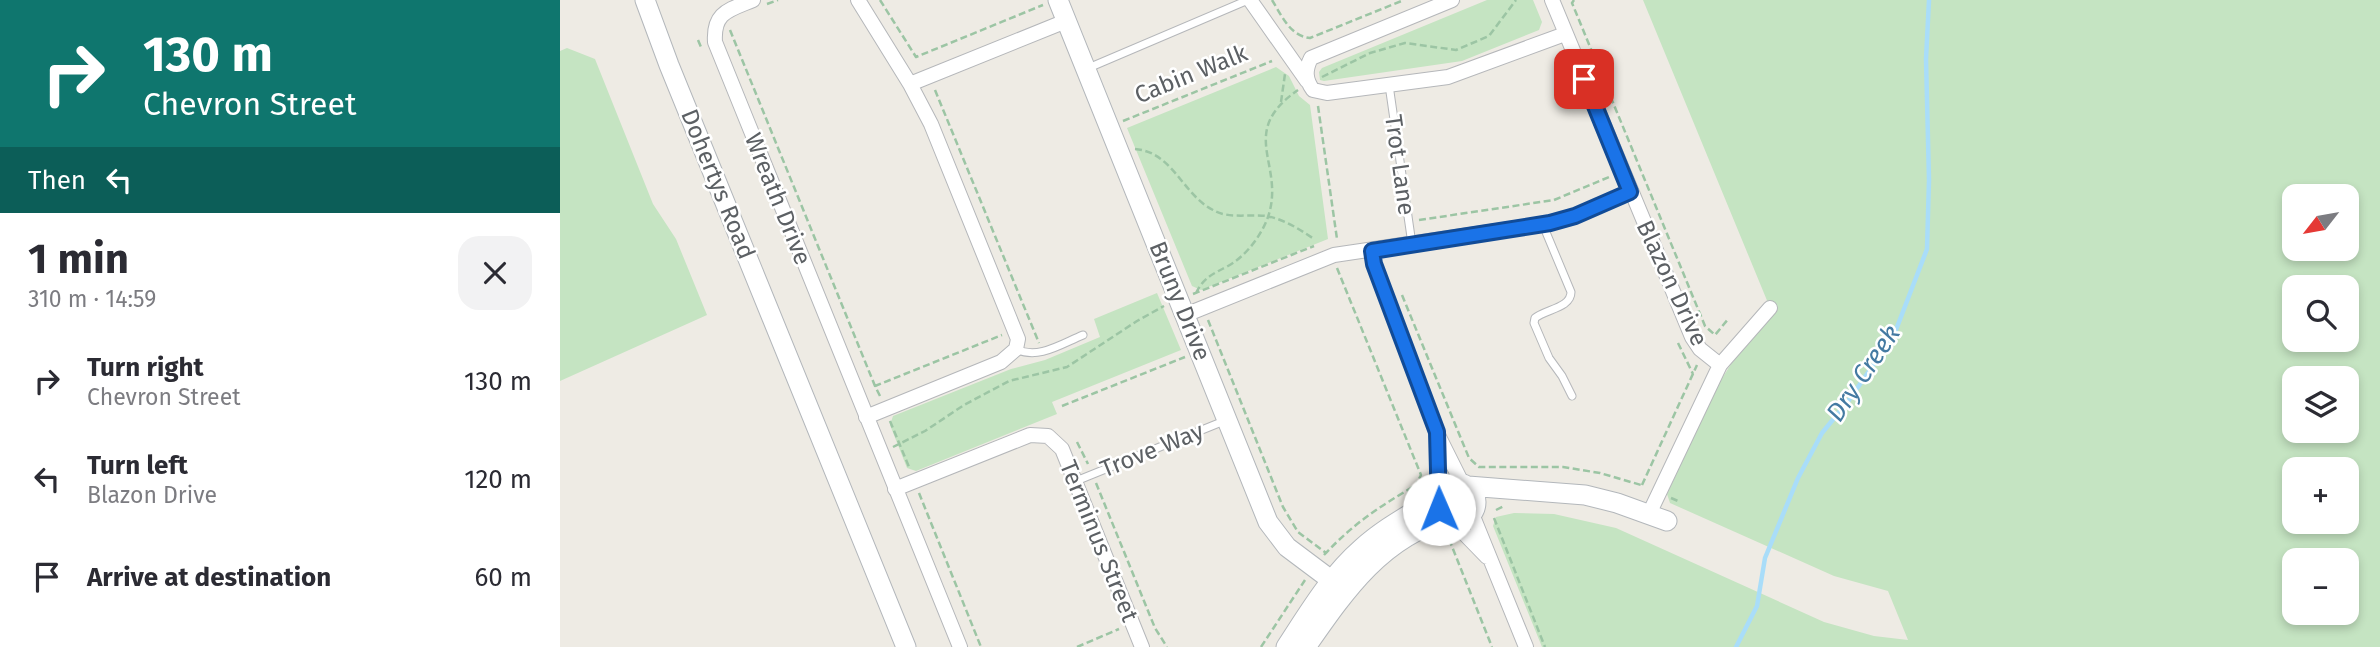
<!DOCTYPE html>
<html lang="en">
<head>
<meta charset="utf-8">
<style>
	body { margin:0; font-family:"Fira Sans",sans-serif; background:#f2f2f3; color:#2b2b33; height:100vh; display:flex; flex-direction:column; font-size:26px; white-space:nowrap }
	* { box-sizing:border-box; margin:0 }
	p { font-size:23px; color:#7c7c81 }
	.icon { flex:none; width:38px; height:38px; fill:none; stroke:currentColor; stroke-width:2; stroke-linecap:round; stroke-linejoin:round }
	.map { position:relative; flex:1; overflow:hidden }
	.side { display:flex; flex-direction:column; background:#fff; width:560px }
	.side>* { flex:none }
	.guide { background:#0f766e; color:#fff; overflow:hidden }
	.needle { width:46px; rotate:239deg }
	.controls { position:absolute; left:1722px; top:184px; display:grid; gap:14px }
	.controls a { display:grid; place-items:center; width:77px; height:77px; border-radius:14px; background:#fff; box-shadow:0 4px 10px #0003; font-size:35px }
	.pin { position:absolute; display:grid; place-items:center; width:60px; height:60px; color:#fff; margin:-30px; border-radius:14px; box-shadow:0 4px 10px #0006 }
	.me { position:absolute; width:77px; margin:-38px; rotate:359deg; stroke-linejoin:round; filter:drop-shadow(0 0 5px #0008) }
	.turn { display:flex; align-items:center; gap:24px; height:147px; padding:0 28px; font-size:32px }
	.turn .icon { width:91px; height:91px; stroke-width:2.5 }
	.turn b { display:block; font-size:49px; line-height:60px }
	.then { display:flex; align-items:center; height:66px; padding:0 28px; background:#0003; gap:14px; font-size:26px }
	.round { display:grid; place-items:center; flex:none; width:74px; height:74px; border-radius:21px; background:#f2f2f3 }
	.headline { display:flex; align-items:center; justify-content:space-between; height:119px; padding:0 28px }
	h1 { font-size:42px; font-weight:700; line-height:52px }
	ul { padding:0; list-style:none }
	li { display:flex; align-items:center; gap:21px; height:98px; padding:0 28px }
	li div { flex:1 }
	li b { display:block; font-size:26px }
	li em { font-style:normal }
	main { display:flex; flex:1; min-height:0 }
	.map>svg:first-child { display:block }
	.green { fill:#c5e4c2; fill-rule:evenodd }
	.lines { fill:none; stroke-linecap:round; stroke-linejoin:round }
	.stream { stroke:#a9ddf9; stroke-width:4.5 }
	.lane-casing { stroke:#b5b7ba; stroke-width:9 }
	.street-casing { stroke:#b5b7ba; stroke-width:16 }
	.secondary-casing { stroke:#b3b7bb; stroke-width:21 }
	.path { stroke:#9cc5a4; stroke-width:2.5; stroke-dasharray:7 3.5; stroke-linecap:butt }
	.lane { stroke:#fff; stroke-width:7 }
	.street { stroke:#fff; stroke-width:14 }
	.secondary { stroke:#fff; stroke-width:19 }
	.route-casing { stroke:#114b97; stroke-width:18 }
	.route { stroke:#1a73e8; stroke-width:12 }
	.labels { text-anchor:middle; stroke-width:5; stroke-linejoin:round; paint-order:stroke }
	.street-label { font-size:24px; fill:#5c6064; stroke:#fff }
	.water-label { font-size:26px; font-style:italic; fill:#447aa2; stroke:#fff }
</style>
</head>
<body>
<main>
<section class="side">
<div class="guide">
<div class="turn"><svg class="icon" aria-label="right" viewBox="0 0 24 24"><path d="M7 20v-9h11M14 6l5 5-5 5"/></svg><div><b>130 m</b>Chevron Street</div></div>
<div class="then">Then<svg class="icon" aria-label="left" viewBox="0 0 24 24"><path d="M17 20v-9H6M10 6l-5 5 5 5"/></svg></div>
</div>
<div class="headline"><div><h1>1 min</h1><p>310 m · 14:59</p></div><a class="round"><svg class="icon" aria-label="close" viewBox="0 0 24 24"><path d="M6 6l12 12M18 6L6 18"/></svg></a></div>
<ul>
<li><svg class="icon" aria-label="right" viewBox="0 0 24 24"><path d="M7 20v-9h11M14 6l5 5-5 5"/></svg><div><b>Turn right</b><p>Chevron Street</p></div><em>130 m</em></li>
<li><svg class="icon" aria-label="left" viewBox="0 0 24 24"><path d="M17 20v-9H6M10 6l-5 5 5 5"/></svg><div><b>Turn left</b><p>Blazon Drive</p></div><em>120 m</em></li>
<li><svg class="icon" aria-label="arrive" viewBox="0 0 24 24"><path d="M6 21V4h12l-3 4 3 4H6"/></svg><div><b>Arrive at destination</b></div><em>60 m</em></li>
</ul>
</section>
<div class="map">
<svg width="1820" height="647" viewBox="0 0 1820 647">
	<rect width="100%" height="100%" fill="#eeebe4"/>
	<!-- green -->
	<path class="green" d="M927,0H973L982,22L979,30L902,61L764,81L760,80L759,72L762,68Z
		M1083,0H1820V647H982L933,526L936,517L954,513L994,514L1056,528L1264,622L1314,636L1348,640L1328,591L1274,576L1110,503L1107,494L1158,385L1171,364L1213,315ZM1734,196H1787V248H1734ZM1734,287H1787V340H1734ZM1734,378H1787V430H1734ZM1734,469H1787V522H1734ZM1734,560H1787V612H1734Z
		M7,48L35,59L93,204L116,239L147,315L0,381V51Z
		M716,67L729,76L739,96L750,105L768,239L641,290L632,286L567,128Z
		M597,293L621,350L492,402L497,414L356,471L347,468L330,425L333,416L451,369L485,360L540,337L534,319Z"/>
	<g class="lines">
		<!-- stream -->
		<path class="stream" d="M1176,647L1197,606L1205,558L1238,478L1262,433L1289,400L1334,335L1367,249L1369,180L1366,59L1369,0"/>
		<defs>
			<path id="lane" d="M526,69L688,0
				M829,85L852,244
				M983,225L1011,292C1011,308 986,309 975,318L974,323L989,358L1002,376L1012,396
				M456,349C478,360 501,344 523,335
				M516,481L664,421"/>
			<path id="street" d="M193,0C169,10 153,12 155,42L400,647
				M298,0L350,84L371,124L458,339L456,349L441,362L306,417
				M690,0L747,81
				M892,0L751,58C745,70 745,79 753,90L767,93L888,77L1005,34
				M992,0L1132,337L1140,349L1160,365
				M350,84L506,21
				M812,251L814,264L877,433L902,483
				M625,315L774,255L990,223L1015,216L1071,192
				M877,437L880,493
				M335,489L470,435L488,436L502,449L582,647
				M912,514L966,647
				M1089,514L1160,365L1210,308
				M892,521L927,557"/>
			<path id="secondary" d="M85,0L109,65L346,647
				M498,0L708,522L727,547L771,580
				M878 502a19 19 0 1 1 38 0a19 19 0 1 1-38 0Z
				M908,486L1025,495L1057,503L1107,521
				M726,647C749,612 770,576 802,548C825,527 853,513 879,496
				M746,647C783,594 821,537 888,519"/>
		</defs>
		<!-- lane casing -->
		<use href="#lane" class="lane-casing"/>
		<!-- street casing -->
		<use href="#street" class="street-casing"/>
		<!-- secondary casing -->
		<use href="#secondary" class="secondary-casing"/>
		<!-- path -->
		<path class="path" d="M320,0L356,57L483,5
			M712,0C722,16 730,36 750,38L844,0
			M1014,0L1012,3L1145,326L1155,335L1169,318
			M207,4L218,0
			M170,30L315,386
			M138,40L141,47
			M762,77L810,53L845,43L896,50L929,36L956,0
			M375,90L479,343
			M721,102L725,74
			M758,106L777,239
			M563,121L712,61
			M575,149C613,152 622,194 653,210C668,219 689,214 706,216C724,219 739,229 754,239
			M859,220L994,200L1049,177
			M777,268L861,475L856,485
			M636,293C644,277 653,274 668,266C686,256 701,236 708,217C726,164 676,133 738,90
			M633,294L754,246
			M842,295L909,458L919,467H1003L1040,473L1081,485
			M648,320L723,507L738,532L766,553
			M1118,343L1133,374
			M320,396L315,386L442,335
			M502,406L625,357
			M330,421L349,467
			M517,442L528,464
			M333,447L365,431L404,405L449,381L507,367L577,321L604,306
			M536,483L595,628L607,647
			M1082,485L1137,365
			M359,493L421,647
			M1111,498L1118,501
			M936,510L944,506
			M934,518L985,647
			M889,539L932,647
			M764,555C794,523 819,507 856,485L859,491
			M517,647L559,629
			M701,647L745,580"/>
		<!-- lane -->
		<use href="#lane" class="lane"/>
		<!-- street -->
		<use href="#street" class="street"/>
		<!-- secondary -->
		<use href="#secondary" class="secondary"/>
	</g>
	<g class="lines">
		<defs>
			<path id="route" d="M879,509L877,432L814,264L812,251L990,223L1015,216L1070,192L1024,79"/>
		</defs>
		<!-- route casing -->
		<use href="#route" class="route-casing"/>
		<!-- route -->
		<use href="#route" class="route"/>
	</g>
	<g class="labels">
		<!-- street labels -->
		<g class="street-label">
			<text transform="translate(631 74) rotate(-22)" y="8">Cabin Walk</text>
			<text transform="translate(840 165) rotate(82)" y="8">Trot Lane</text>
			<text transform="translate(158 184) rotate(68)" y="8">Dohertys Road</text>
			<text transform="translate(218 199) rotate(68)" y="8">Wreath Drive</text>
			<text transform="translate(1112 283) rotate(65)" y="8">Blazon Drive</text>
			<text transform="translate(620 301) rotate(68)" y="8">Bruny Drive</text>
			<text transform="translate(592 450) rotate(-22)" y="8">Trove Way</text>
			<text transform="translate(539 541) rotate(68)" y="8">Terminus Street</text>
		</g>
		<!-- water labels -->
		<g class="water-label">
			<text transform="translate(1303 373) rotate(-56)" y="9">Dry Creek</text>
		</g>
	</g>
</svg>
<div class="controls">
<a><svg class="needle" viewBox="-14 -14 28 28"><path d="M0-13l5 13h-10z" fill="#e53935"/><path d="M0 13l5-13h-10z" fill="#7c7c81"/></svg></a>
<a><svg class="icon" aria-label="search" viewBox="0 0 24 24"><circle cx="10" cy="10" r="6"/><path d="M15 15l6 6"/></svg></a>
<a><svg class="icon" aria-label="layers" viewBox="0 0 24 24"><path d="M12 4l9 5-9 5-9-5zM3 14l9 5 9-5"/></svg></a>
<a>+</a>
<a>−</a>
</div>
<div class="pin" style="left:1024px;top:79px;background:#d93025"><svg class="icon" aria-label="arrive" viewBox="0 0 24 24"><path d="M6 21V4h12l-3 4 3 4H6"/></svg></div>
<svg class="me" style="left:879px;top:509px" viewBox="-20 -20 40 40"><circle r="19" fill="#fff"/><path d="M0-13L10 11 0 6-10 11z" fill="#1a73e8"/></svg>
</div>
</main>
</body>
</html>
